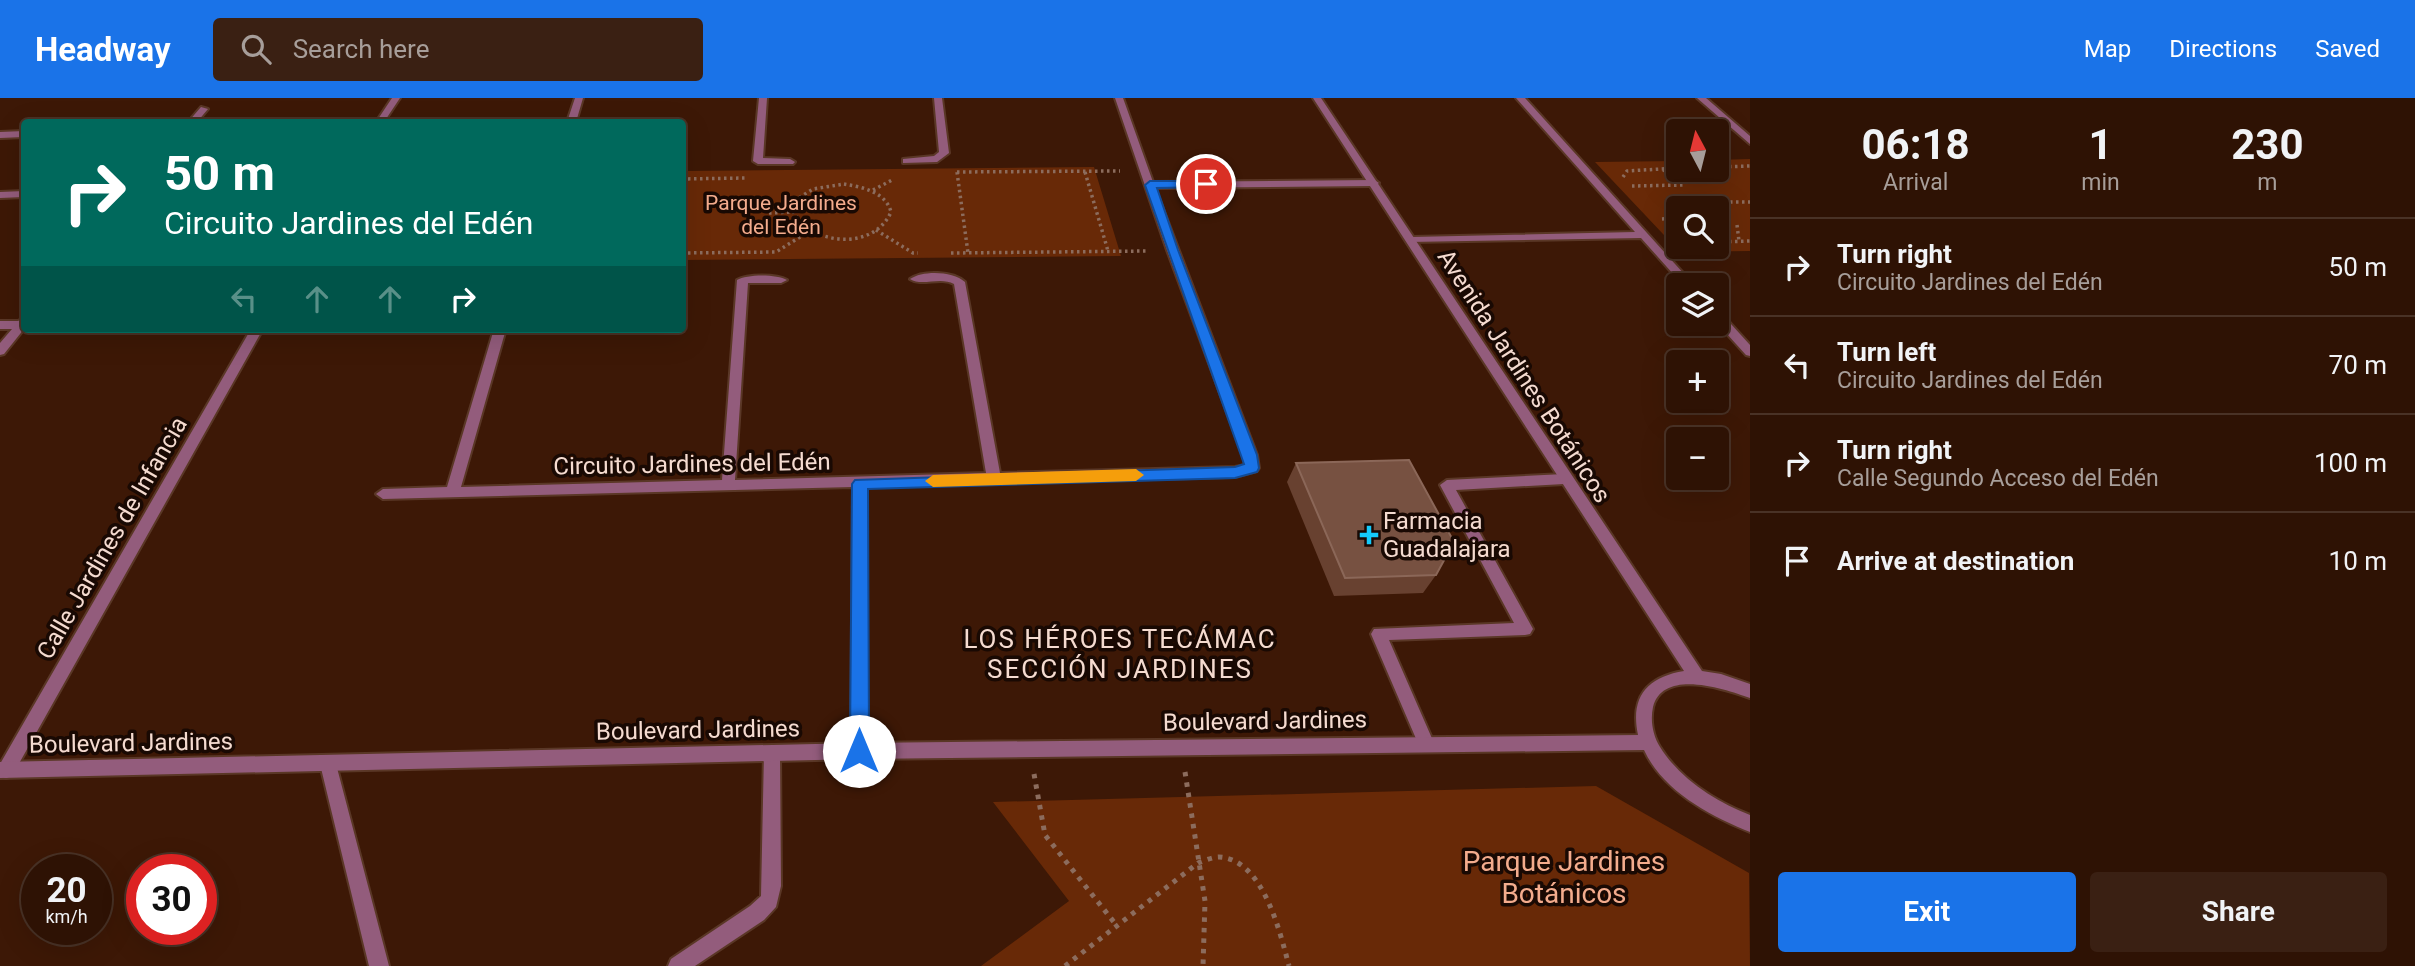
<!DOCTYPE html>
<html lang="en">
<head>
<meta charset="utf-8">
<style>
	body { margin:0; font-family:Roboto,sans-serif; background:#3a2013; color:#f1f3f6; height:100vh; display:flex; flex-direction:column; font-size:26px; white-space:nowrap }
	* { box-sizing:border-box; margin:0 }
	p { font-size:23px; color:#a79e9a }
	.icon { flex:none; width:38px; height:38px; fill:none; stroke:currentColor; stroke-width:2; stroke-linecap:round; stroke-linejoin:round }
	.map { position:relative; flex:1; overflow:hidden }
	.details { display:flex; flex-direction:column; background:#2e1204; width:665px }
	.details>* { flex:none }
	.hud { position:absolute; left:21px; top:21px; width:665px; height:214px; border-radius:7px; box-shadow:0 7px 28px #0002,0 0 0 2px #493226; background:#00695c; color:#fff; overflow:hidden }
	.needle { width:46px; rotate:353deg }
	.buttons { position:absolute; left:1666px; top:21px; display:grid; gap:14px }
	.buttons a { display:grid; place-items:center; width:63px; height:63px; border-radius:7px; background:#2e1204; box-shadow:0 7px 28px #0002,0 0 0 2px #493226; font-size:35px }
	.speed { position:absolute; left:21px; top:756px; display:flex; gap:14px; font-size:35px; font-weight:700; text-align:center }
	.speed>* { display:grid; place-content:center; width:91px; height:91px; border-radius:50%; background:#2e1204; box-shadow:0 7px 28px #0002,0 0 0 2px #493226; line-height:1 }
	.speed small { font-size:18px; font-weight:400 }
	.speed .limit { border:10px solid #d22; background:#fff; color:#111 }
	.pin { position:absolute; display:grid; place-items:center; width:60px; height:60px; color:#fff; margin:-30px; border:4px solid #fff; border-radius:50%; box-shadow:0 2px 7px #0007 }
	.me { position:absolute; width:77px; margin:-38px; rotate:0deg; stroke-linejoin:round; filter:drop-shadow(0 0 5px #0008) }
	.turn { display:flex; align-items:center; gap:24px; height:147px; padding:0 28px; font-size:32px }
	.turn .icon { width:91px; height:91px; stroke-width:2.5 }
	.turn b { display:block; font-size:49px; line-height:60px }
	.lanes { display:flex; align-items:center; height:66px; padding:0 28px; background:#0003; justify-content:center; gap:35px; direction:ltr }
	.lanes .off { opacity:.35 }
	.eta { display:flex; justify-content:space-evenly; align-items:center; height:119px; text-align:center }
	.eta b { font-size:42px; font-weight:700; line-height:49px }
	.button { display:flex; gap:14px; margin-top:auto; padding:14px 28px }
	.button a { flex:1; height:80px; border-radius:7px; background:#1a73e8; color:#fff; font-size:28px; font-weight:700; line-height:80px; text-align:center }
	.button a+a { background:#3a2013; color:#f1f3f6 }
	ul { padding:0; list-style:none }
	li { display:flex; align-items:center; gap:21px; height:98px; padding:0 28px; border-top:2px solid #493226 }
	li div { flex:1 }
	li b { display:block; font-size:26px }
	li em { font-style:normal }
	header { display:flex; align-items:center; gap:42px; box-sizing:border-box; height:98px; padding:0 35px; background:#1a73e8; color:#fff }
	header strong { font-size:33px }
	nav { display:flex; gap:38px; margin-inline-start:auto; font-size:24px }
	.search { width:490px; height:63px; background:#3a2013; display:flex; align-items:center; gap:18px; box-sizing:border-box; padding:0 24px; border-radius:7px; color:#a79e9a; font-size:26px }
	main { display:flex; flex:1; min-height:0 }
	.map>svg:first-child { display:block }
	.green { fill:#682907; fill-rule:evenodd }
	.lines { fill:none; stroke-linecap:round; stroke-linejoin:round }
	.service-casing { stroke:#5a3726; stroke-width:4 }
	.minor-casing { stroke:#5a3726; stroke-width:4 }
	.tertiary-casing { stroke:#5a3726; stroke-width:4 }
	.path-far1 { stroke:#8c6c5d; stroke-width:3.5; stroke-dasharray:2.5 3.5; stroke-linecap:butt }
	.path { stroke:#8c6c5d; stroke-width:5; stroke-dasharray:4.5 6; stroke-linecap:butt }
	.service { fill:#935c7c; fill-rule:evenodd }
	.minor { fill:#935c7c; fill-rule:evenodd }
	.tertiary { fill:#935c7c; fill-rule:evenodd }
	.wall { fill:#684130 }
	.building { fill:#775141; stroke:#8b6758; stroke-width:2 }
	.route { fill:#1a73e8; stroke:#114b97; stroke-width:2 }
	.slow { fill:#f59e0b }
	.poi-dot { fill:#14cafb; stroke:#190903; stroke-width:2.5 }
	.labels { text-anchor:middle; stroke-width:7; stroke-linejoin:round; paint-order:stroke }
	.far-park-label { font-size:21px; fill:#f4ac8d; stroke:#190903 }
	.street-label { font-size:24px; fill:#f5dbd0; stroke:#190903 }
	.poi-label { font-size:24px; fill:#f5dbd0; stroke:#190903; text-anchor:start }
	.neighbourhood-label { font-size:26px; letter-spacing:2px; fill:#f5dbd0; stroke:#190903 }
	.near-park-label { font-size:28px; fill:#f4ac8d; stroke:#190903 }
</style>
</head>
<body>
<header>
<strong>Headway</strong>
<div class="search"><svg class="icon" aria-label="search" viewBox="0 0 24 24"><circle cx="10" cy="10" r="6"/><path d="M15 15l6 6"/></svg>Search here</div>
<nav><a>Map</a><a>Directions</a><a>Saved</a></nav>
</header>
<main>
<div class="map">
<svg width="1750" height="868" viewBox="0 0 1750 868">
	<rect width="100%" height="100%" fill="#3d1806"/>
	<!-- green -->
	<path class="green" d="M1750,61V153L1680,154L1595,64L1678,63V72H1717V62ZM1678,110H1717V149H1678Z
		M1094,69L1121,158L683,162V73Z
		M1596,688L1749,775L1750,868H981L1069,803L993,704Z"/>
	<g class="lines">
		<defs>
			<path id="service" d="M1564,376L1571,381L1564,386L1456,392L1533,531L1530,536L1525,537L1389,542L1434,645L1432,650L1426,653L1420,650L1371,536L1374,531L1514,525L1440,387L1447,382Z"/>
			<path id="minor" d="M392,0H400L384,24H376Z
				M575,0H583L576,24H567Z
				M759,0H767L763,60L790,61L795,64L793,66H758L753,63Z
				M934,0H942L949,55L937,64L903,65V61L934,58L939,54Z
				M1115,0H1123L1153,84L1374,82L1379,85L1374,88L1155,90L1257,357L1259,370L1257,373L1235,379L867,388V653L865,658L859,661L853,658L851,653L853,389L383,401L376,396L383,391L447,389L494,231H506L461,389L722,382L737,182C747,176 777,176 787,182L781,185H748L735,382L986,375L954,186C940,178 922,189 910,181C923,172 953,173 965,184L1000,375L1235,369L1245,367L1243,357L1167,152Z
				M1516,0H1525L1694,187H1683L1641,140L1408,144L1407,142L1412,139L1635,134Z
				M1697,0H1706L1750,38V46Z
				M201,9L208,11L197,24H188Z
				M24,33V39L0,40V34Z
				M24,93V99L0,100V94Z
				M1717,214L1721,215L1750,247V258L1746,257L1717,225Z
				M24,220V231L4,256L0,257V245L12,231H0V223H18Z
				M251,231H263L12,678L6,680L0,678V666Z
				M772,647L778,650L780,655L781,788L776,809L764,822L695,868H668L671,861L750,808L761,798L764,655L766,650Z
				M328,658L334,660L336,666L389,868H369L320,666L322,660Z"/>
			<path id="tertiary" d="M1313,0H1321L1702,573L1721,576L1750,586V600C1725,591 1663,570 1653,609C1650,623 1653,638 1660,649C1680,681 1716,704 1750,717V734C1710,718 1663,693 1644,652L859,661L0,680V664L859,645L1638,637C1630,599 1647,579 1684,573Z"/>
		</defs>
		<!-- service casing -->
		<use href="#service" class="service-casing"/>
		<!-- minor casing -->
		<use href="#minor" class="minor-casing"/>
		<!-- tertiary casing -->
		<use href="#tertiary" class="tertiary-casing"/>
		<!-- path-far1 -->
		<path class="path-far1" d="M1717,69L1750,68
			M1663,72L1695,84
			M957,74L1120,73
			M957,74L968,155
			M1085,74L1108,153
			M1623,79L1627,73L1678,70
			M682,81L745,80
			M844,86C862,89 886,94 891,114C874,153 811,148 793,113L797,101L813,91Z
			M1632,88L1683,87
			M873,92L894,81
			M1682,104H1750
			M769,115L792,114
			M1662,121L1678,120
			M1737,127L1739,143
			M876,132L913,155H918
			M1717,144L1750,143
			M682,155L776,154L808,134
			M951,155L1149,153"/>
		<!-- path -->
		<path class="path" d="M1185,674L1205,803L1203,868
			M1034,676L1045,737L1117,828
			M1065,868L1198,765C1204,763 1212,759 1219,759C1263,761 1280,834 1289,868"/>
		<!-- service -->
		<use href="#service" class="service"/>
		<!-- minor -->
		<use href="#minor" class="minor"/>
		<!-- tertiary -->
		<use href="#tertiary" class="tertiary"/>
	</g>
	<!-- wall -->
	<path class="wall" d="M1296,365L1436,477L1423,495L1334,498L1287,384Z"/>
	<!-- building -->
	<path class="building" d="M1409,362L1454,444L1436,477L1345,480L1296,365Z"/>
	<!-- route -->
	<path class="route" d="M1206,83L1210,84V89L1157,90L1178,152L1257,357L1259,370L1257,374L1235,380L868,391L869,653L866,659L859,661L853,659L850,653L852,386L855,382L1235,369L1244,366L1145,87L1150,83Z"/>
	<!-- slow -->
	<path class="slow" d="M1136,371L1144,377L1136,383L933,389L925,383L933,377Z"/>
	<!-- markers -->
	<path class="poi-dot" d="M1365.5 426.5h7v7h7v7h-7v7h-7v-7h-7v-7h7z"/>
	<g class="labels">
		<!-- far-park labels -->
		<g class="far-park-label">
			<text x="781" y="112">Parque Jardines<tspan x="781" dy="24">del Edén</tspan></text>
		</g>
		<!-- street labels -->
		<g class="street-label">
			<text transform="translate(1524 278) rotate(57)" y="8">Avenida Jardines Botánicos</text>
			<text transform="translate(692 366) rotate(-1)" y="8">Circuito Jardines del Edén</text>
			<text transform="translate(112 440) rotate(-60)" y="8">Calle Jardines de Infancia</text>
			<text transform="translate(1265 623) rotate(-1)" y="8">Boulevard Jardines</text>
			<text transform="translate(698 632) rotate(-1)" y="8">Boulevard Jardines</text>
			<text transform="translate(131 645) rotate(-1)" y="8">Boulevard Jardines</text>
		</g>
		<!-- poi labels -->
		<g class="poi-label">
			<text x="1383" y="431">Farmacia<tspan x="1383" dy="28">Guadalajara</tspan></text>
		</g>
		<!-- neighbourhood labels -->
		<g class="neighbourhood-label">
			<text x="1120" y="550">LOS HÉROES TECÁMAC<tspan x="1120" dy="30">SECCIÓN JARDINES</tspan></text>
		</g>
		<!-- near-park labels -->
		<g class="near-park-label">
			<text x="1564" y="773">Parque Jardines<tspan x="1564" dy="32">Botánicos</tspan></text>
		</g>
	</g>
</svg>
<div class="buttons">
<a><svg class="needle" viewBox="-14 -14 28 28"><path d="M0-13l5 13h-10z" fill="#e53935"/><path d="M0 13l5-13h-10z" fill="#a79e9a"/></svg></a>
<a><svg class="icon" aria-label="search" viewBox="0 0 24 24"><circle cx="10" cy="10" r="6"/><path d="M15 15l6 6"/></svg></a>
<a><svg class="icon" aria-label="layers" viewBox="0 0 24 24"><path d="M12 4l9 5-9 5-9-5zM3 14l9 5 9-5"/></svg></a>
<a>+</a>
<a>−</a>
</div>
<div class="speed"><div>20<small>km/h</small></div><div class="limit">30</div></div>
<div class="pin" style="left:1206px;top:86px;background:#d93025"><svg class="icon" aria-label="arrive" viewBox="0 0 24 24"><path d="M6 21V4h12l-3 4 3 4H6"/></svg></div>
<svg class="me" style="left:859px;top:653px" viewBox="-20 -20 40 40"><circle r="19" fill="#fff"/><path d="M0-13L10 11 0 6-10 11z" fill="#1a73e8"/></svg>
<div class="hud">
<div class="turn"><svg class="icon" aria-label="right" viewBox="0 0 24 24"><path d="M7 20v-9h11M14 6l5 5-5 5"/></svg><div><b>50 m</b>Circuito Jardines del Edén</div></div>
<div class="lanes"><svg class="icon off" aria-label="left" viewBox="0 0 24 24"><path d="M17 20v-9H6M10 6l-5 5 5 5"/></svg><svg class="icon off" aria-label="ahead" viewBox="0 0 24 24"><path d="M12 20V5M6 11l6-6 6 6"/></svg><svg class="icon off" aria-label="ahead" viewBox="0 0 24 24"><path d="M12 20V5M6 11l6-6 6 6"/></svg><svg class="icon" aria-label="right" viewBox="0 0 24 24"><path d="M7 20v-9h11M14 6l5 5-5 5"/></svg></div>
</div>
</div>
<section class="details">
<div class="eta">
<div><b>06:18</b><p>Arrival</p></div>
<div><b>1</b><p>min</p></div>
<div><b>230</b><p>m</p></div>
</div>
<ul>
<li><svg class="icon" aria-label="right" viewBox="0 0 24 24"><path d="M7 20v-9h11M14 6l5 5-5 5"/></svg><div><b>Turn right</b><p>Circuito Jardines del Edén</p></div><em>50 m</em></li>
<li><svg class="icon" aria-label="left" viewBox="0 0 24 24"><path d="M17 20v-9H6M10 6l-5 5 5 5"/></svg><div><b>Turn left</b><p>Circuito Jardines del Edén</p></div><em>70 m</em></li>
<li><svg class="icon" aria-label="right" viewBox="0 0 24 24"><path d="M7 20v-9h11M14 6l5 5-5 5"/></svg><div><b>Turn right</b><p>Calle Segundo Acceso del Edén</p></div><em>100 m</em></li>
<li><svg class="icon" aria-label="arrive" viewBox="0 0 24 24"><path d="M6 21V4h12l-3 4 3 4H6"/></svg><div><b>Arrive at destination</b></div><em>10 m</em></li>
</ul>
<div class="button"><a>Exit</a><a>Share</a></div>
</section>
</main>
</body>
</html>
